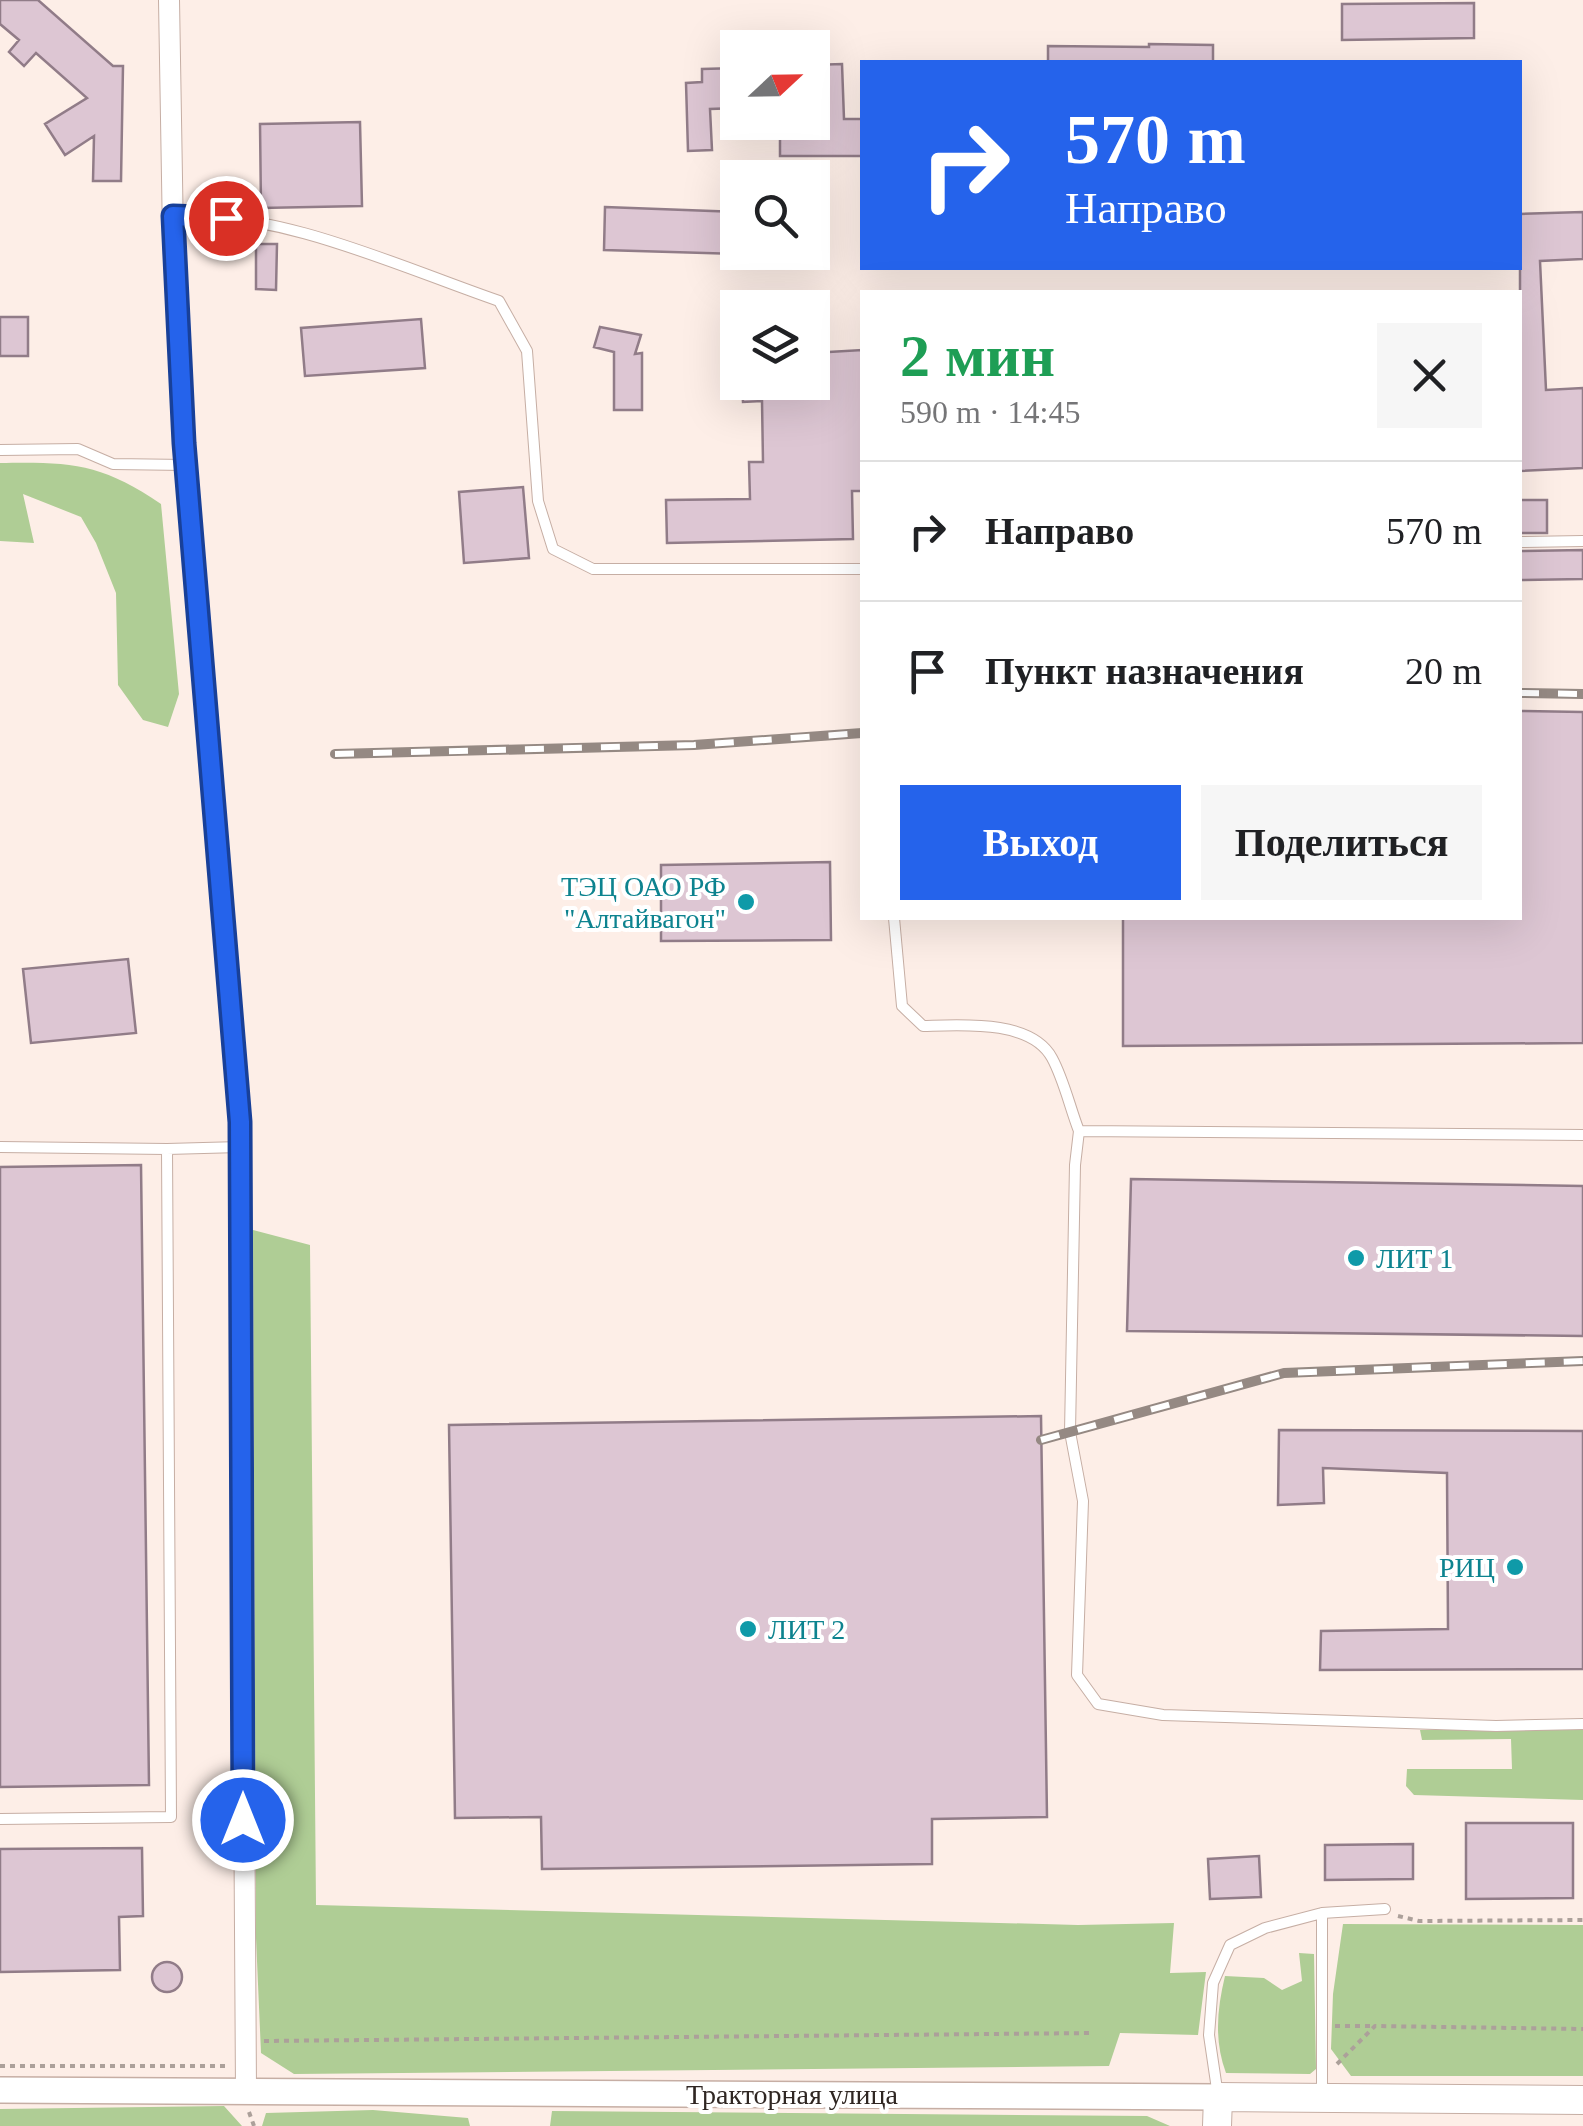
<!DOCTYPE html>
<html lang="ru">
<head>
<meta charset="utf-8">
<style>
	body { margin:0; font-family:"Times New Roman",serif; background:#f6f6f6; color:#202124; height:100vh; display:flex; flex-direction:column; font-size:38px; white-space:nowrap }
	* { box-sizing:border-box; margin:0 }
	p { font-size:32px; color:#757577 }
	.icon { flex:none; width:55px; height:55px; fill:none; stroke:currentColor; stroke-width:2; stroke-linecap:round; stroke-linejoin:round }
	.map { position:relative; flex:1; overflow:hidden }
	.details { position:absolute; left:860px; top:290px; width:662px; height:630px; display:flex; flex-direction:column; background:#fff; border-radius:0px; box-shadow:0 10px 40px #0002 }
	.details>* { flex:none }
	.top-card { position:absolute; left:860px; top:60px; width:662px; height:210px; border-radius:0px; box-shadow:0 10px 40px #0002; background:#2563eb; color:#fff; overflow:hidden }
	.needle { width:65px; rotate:68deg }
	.controls { position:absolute; left:720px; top:30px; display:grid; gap:20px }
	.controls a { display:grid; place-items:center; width:110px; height:110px; border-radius:0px; background:#fff; box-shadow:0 10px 40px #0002; font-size:50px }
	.pin { position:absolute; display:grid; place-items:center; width:85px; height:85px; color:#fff; margin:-42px; border:5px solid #fff; border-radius:50%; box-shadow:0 2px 10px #0007 }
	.me { position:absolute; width:110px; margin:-55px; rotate:0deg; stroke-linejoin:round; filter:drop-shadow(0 0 8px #0008) }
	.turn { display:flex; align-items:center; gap:35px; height:210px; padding:0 40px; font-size:45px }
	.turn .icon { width:130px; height:130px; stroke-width:2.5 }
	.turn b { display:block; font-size:70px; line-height:85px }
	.round { display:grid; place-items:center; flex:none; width:105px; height:105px; border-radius:0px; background:#f6f6f6 }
	.overview { display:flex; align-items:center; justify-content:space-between; height:170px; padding:0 40px }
	h1 { font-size:60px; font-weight:700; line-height:75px; color:#1e9e55 }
	.cta { display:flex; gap:20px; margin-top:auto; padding:20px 40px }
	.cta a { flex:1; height:115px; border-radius:0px; background:#2563eb; color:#fff; font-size:40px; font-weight:700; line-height:115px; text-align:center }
	.cta a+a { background:#f6f6f6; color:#202124 }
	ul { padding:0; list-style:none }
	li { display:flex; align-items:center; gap:30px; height:140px; padding:0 40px; border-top:2px solid #e0e0e0 }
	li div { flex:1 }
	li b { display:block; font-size:38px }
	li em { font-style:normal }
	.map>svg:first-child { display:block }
	.green { fill:#afcd95 }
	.building { fill:#ddc6d3; stroke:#917c88; stroke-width:2.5 }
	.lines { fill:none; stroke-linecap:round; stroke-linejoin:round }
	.service-casing { stroke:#c6aea4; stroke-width:12 }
	.minor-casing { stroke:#c6aea4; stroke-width:22 }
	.tertiary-casing { stroke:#c6aea4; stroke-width:28 }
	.secondary-casing { stroke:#c6aea4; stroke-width:30 }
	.path { stroke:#aca09a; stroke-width:4; stroke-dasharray:5 5; stroke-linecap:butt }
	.service { stroke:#fff; stroke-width:10 }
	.minor { stroke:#fff; stroke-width:20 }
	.tertiary { stroke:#fff; stroke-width:25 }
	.secondary { stroke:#fff; stroke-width:28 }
	.rail-casing { stroke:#958983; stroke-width:10 }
	.rail { stroke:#fff; stroke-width:6; stroke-dasharray:19; stroke-linecap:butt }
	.route-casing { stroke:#184099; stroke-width:25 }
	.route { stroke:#2563eb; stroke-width:18 }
	.culture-dot { fill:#0f9aa8; stroke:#fff; stroke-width:4 }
	.labels { text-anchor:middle; stroke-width:8; stroke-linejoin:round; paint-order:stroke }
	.culture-label { font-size:28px; fill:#0d838f; stroke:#fff; text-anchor:end }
	.street-label { font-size:28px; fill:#2f2622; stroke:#fff }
</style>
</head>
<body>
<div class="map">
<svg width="1583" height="2126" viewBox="0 0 1583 2126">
	<rect width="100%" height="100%" fill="#fdeee7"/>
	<!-- green -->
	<path class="green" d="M0,463C71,462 101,463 161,504L179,694L168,727L143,720L118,685L116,593L96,543L81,517L23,494L34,543L0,541Z
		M253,1230L310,1245L316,1905L1078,1925L1174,1923L1170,1973L1206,1972L1198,2035L1120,2033L1109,2066L294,2074L261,2053L256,1938Z
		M1583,1728V1800L1414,1795L1406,1786L1407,1769H1512L1511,1739L1422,1740L1420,1730Z
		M1343,1924L1583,1925V2076H1351L1331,2049L1333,1994Z
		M1299,1953L1314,1954L1316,2069L1310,2074L1226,2073C1214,2041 1217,2009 1225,1976L1264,1978L1282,1990L1302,1981Z
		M224,2106L242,2126H0V2109Z
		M373,2110L468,2118L470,2126H262L266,2113Z
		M552,2111L1147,2116L1170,2126H550Z"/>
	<!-- building -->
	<path class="building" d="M0,0H38L113,66H123L121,181H93L94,136L65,155L45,124L87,98L36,53L24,66L9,52L19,40L0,24Z
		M1474,3V38L1342,40V4Z
		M1149,44L1213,45V62H1048V46L1149,47Z
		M842,64L844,119H862V156H780V122H812V65Z
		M738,68V108L710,109L712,150L688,151L686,83L702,82V69Z
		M360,122L362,206L261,208L260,124Z
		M605,207L738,212V254L604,250Z
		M1583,212V259L1540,261L1546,390L1583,388V468L1520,471V214Z
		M256,244H277L276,290L256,289Z
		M0,317H28V356H0Z
		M421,319L425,368L305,376L301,328Z
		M600,327L641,335L635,354L642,353V410H614V352L594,347Z
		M862,350V491H852L853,539L667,543L666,500L750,499L749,462H763L762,401L743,402L742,382H812V353Z
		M523,487L529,558L464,563L459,492Z
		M1520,500H1547V533H1520Z
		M1583,550V579L1520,580V551Z
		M1520,711L1583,712V1043L1123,1046V918H1520Z
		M830,862L831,940L661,941V865Z
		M128,959L136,1033L31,1043L23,969Z
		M141,1165L149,1785L0,1787V1167Z
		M1131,1179L1583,1186V1336L1127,1331Z
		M1041,1416L1047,1817L932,1819V1864L542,1869L541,1817L455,1818L449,1425Z
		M1279,1430L1583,1431V1669L1320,1670L1321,1631L1448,1629L1447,1473L1323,1468L1324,1503L1278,1505Z
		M1466,1823H1573V1898L1466,1899Z
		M1413,1844V1879L1325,1880V1845Z
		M142,1848L143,1916L119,1917L120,1970L0,1972V1849Z
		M1259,1856L1261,1897L1210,1899L1208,1859Z
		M152 1977a15 15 0 1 1 30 0a15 15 0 1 1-30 0Z"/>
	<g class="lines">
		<defs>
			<path id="service" d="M173,215C284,212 395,265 499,301L527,351L538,501L553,549L593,569H862
				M0,450L78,449L113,464L185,465
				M1520,542L1583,541
				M894,918L902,1006L923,1026C960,1025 1031,1019 1052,1058C1064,1080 1070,1108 1079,1131
				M1583,1135L1079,1131L1075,1165L1070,1432L1083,1501L1077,1675L1098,1704L1163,1715L1496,1726L1583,1724
				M0,1147L167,1149
				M0,1819L171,1817L167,1149L240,1147
				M1322,1913V2098
				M1218,2096L1209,2035L1213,1983L1230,1945L1265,1928L1322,1913L1385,1909"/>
			<path id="minor" d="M169,0L173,237L184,443L240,1122L246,2091"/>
			<path id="tertiary" d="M0,2090L1218,2097"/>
			<path id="secondary" d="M1217,2126L1218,2097L1583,2100"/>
		</defs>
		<!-- service casing -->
		<use href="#service" class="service-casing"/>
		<!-- minor casing -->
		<use href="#minor" class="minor-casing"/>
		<!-- tertiary casing -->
		<use href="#tertiary" class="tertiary-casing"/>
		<!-- secondary casing -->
		<use href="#secondary" class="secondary-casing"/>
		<!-- path -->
		<path class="path" d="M1398,1916L1419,1921L1583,1920
			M1335,2026H1375
			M264,2041L1093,2033
			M1337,2064L1375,2026L1583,2029
			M0,2066H225
			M249,2112L254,2126"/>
		<!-- service -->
		<use href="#service" class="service"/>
		<!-- minor -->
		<use href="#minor" class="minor"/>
		<!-- tertiary -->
		<use href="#tertiary" class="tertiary"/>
		<!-- secondary -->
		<use href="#secondary" class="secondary"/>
		<defs>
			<path id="rail" d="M1520,693L1583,694
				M335,754L694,745L862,733
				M1041,1440L1284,1373L1583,1361"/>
		</defs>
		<!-- rail casing -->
		<use href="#rail" class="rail-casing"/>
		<!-- rail -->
		<use href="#rail" class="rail"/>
	</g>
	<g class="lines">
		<defs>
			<path id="route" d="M226,218L173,216L184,443L240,1122L243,1820"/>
		</defs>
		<!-- route casing -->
		<use href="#route" class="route-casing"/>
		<!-- route -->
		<use href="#route" class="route"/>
	</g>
	<!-- markers -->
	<g class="culture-dot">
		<circle cx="746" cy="902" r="10"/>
		<circle cx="1356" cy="1258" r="10"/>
		<circle cx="1515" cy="1567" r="10"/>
		<circle cx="748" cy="1629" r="10"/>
	</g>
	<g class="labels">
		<!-- culture labels -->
		<g class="culture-label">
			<text x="726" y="896">ТЭЦ ОАО РФ<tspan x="726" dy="32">"Алтайвагон"</tspan></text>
			<text x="1376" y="1268" text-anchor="start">ЛИТ 1</text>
			<text x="1495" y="1577">РИЦ</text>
			<text x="768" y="1639" text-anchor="start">ЛИТ 2</text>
		</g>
		<!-- street labels -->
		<g class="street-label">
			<text x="792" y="2104">Тракторная улица</text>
		</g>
	</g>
</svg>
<div class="controls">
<a><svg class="needle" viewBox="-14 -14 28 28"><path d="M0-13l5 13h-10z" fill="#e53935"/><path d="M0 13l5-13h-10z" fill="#757577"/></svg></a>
<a><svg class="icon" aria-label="search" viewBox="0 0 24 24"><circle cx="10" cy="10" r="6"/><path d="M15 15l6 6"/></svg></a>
<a><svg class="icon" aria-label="layers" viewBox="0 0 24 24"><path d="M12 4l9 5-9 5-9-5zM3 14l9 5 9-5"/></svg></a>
</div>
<div class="pin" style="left:226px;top:218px;background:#d93025"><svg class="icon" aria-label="arrive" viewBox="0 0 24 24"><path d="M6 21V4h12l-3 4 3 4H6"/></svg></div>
<svg class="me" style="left:243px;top:1820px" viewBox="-20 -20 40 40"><circle r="17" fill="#2563eb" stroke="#fff" stroke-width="3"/><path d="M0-11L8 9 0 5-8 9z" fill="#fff"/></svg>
<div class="top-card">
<div class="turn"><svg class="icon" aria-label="right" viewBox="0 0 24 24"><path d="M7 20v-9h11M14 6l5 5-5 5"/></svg><div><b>570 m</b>Направо</div></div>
</div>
<section class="details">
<div class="overview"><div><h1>2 мин</h1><p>590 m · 14:45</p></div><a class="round"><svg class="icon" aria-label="close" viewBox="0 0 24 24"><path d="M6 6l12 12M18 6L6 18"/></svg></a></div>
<ul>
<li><svg class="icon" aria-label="right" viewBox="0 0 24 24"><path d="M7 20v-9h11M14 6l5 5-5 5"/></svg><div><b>Направо</b></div><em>570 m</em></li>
<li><svg class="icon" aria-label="arrive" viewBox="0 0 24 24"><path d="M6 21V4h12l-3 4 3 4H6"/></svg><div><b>Пункт назначения</b></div><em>20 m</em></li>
</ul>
<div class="cta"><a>Выход</a><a>Поделиться</a></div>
</section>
</div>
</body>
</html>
